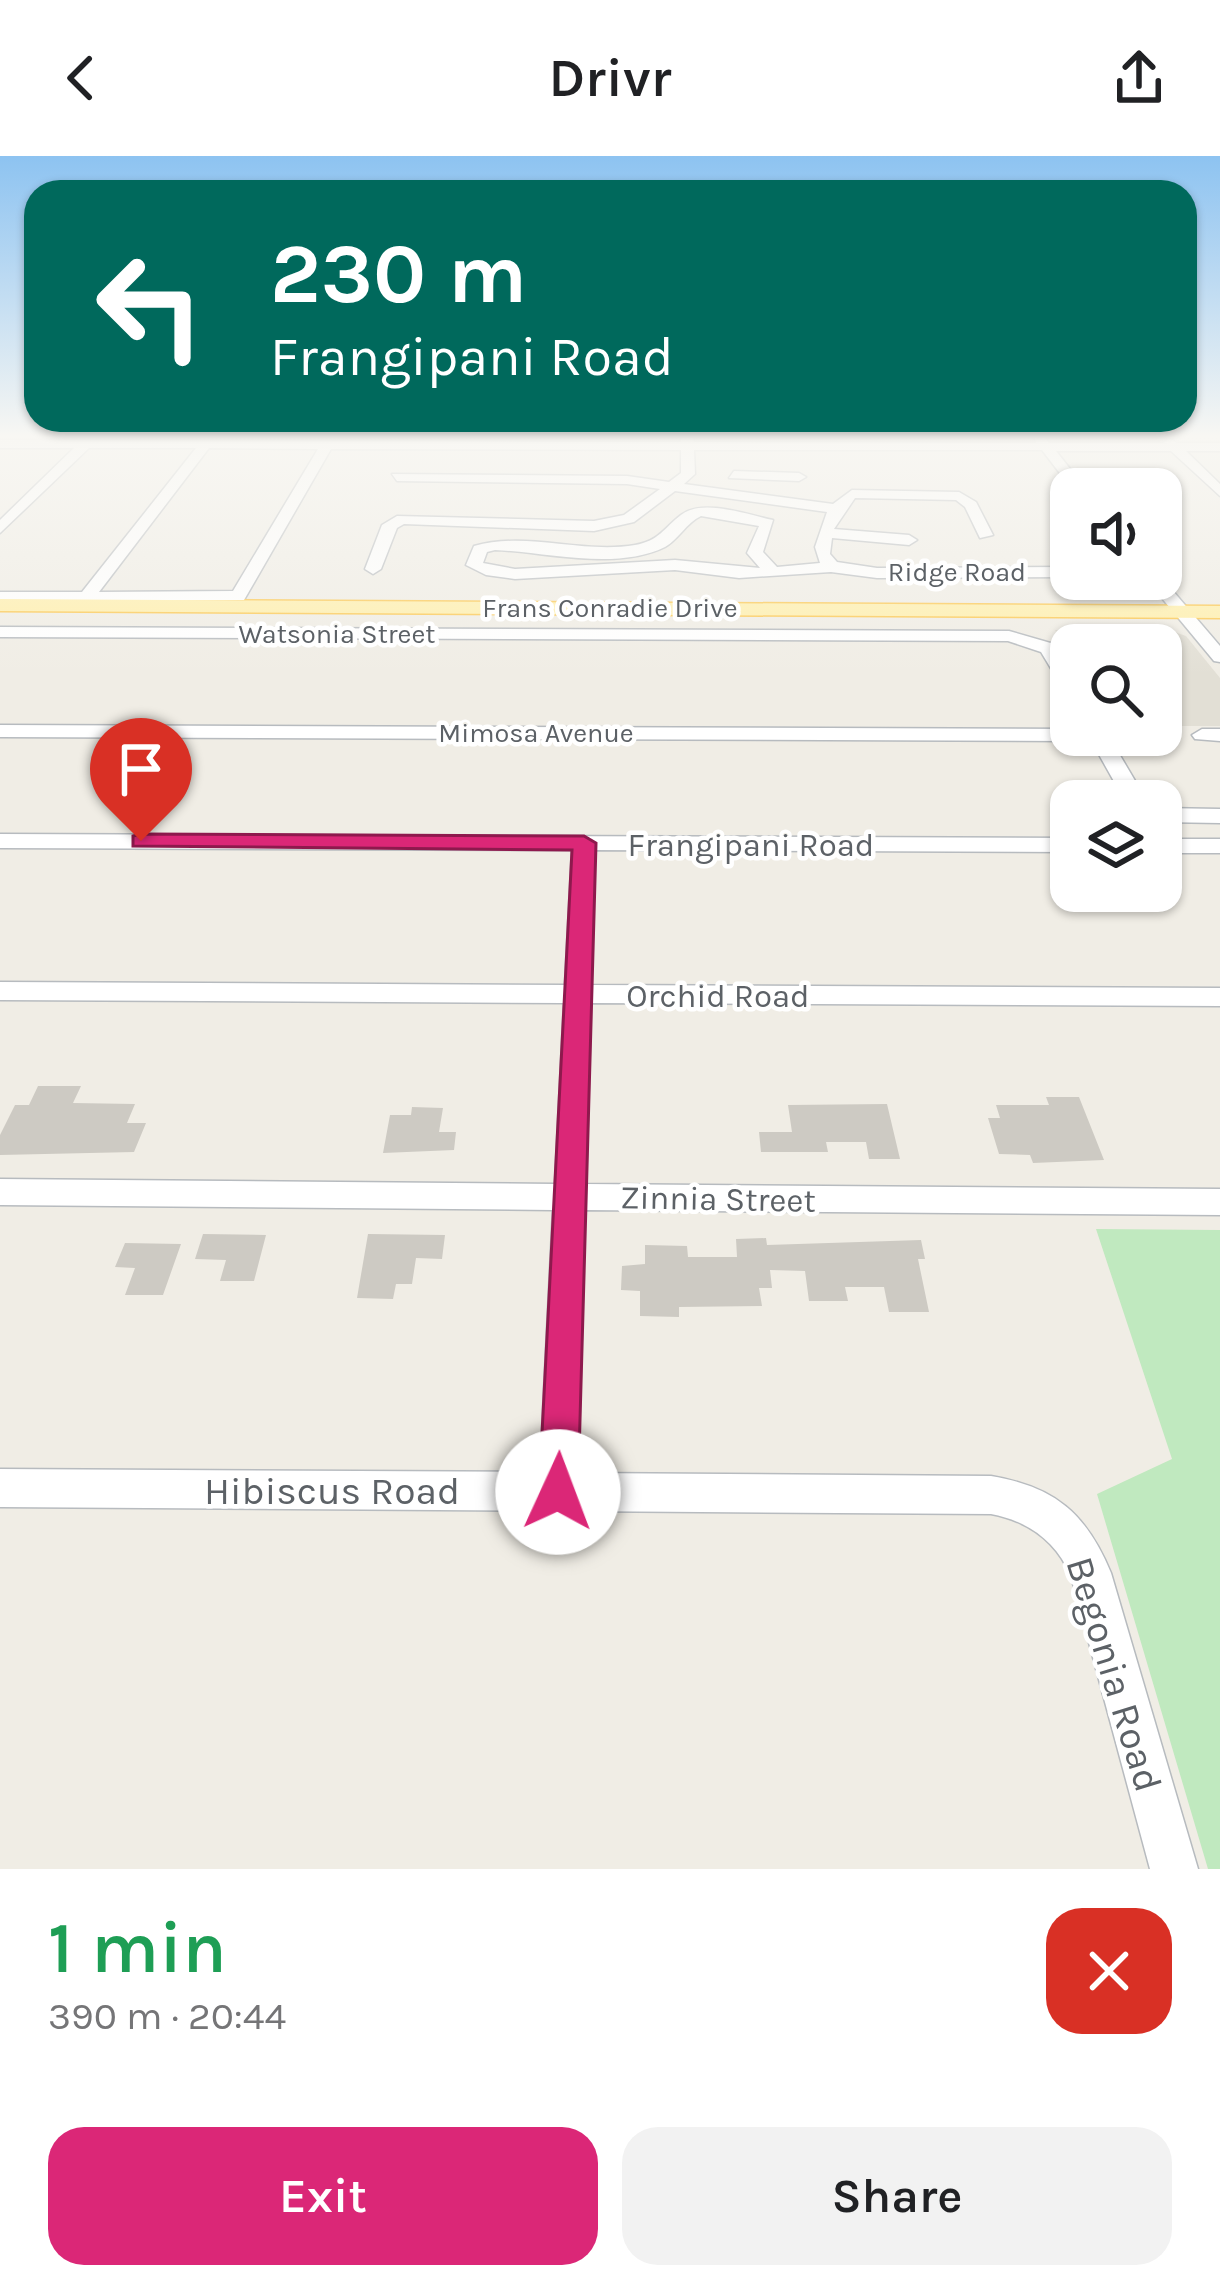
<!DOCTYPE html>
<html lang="en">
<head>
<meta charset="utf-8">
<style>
	body { margin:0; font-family:Karla,sans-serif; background:#f2f2f2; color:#202124; height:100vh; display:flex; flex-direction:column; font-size:45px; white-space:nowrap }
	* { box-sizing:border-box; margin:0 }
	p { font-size:39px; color:#757577 }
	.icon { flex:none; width:66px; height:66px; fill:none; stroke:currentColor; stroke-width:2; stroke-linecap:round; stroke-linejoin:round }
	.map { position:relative; height:1713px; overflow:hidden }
	.details { display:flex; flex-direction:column; background:#fff; flex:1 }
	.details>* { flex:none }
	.banner { position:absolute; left:24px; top:24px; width:1173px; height:252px; border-radius:36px; box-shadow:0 3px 9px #0004; background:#00695c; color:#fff; overflow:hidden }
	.fabs { position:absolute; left:1050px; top:312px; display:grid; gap:24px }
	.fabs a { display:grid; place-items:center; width:132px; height:132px; border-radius:24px; background:#fff; box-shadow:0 3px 9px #0004; font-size:60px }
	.pin { position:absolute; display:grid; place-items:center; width:102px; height:102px; color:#fff; margin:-123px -51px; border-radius:50% 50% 50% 0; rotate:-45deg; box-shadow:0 0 12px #0007 }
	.pin .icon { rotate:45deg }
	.me { position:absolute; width:132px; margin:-66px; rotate:2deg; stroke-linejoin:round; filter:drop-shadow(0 0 9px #0008) }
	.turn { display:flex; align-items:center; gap:42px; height:252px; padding:0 48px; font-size:54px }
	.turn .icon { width:156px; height:156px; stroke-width:2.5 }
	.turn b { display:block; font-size:84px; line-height:102px }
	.round { display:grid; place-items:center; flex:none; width:126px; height:126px; border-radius:36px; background:#f2f2f2 }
	.overview { display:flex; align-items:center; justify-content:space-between; height:204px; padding:0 48px }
	h1 { font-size:72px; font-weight:600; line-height:90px; color:#1e9e55 }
	.action { display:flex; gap:24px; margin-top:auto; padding:24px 48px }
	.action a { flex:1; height:138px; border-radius:36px; background:#db2777; color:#fff; font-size:48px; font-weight:600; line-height:138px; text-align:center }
	.action a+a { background:#f2f2f2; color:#202124 }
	header { display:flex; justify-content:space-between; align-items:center; height:156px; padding:0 48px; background:#fff; font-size:54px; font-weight:600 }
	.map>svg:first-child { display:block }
	.education { fill:#e2dfd5 }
	.green { fill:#c0e9bf }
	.building { fill:#cdcac3 }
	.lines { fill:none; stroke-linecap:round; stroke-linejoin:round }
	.minor-casing { stroke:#b7bbbf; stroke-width:3 }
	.major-casing { stroke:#fcc851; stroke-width:3 }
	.minor { fill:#fff; fill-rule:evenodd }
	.major { fill:#ffefab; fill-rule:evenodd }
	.route { fill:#db2777; stroke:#8e194d; stroke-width:3 }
	.labels { text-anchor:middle; stroke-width:9; stroke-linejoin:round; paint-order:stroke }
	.far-street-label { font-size:27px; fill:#5c6166; stroke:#fff }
	.street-label { font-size:33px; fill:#5c6166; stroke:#fff }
	.near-street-label { font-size:39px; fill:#5c6166; stroke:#fff }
</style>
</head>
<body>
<header><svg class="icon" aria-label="back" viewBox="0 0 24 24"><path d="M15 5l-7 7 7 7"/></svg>Drivr<svg class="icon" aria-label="share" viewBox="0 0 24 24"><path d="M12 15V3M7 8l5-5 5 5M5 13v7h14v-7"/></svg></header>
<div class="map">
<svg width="1220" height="1713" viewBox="0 0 1220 1713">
	<rect width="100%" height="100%" fill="#f0ede5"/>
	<!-- education -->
	<path class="education" d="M1055,474H1169L1186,480L1220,522V570H1161V489H1071V501Z"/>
	<!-- green -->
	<path class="green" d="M1096,1073L1220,1074V1713H1208L1097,1338L1172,1303Z"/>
	<!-- building -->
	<path class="building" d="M38,930H81L73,947L135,948L127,967H146L134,996L0,999V979L15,949H29Z
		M1046,941H1079L1104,1004L1033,1007L1030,999L999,998L988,962H1000L996,949H1049Z
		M887,948L900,1003H869L866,986H826L828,996H761L759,976H792L788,949Z
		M412,951L443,952L439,976H456L454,994L383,997L390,959H411Z
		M203,1078L266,1079L254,1125H220L226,1104L195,1103Z
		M368,1078L445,1079L442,1103L416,1102L412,1128H396L393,1143L357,1142Z
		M766,1082L767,1089L921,1084L925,1103H918L929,1156H889L884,1131H845L848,1145H809L805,1115L770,1114L772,1132H759L762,1150L679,1151V1161L640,1160V1135L621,1134L622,1110L645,1108V1089L687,1090L688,1101H737L736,1083Z
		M125,1087L181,1088L163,1139H125L135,1112L115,1111Z"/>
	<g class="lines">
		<defs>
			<path id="minor" d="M681,279H693L694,286L1036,287L1034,279H1043L1049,287H1163L1169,282L1177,287H1220V295H1186L1220,328V340L1171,295H1056L1086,333H1072L1042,294H694L695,318L684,328L833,348L852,334L959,336L976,346L993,379L980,382L965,351L956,344L855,342L834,373L909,379L917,384L909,389L832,382L830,398L837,406L877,412L1071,411V421L877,422L831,416L739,422L675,414L515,423L486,419L466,409L474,390C526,375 582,398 635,389C659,385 664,372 681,359C702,342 749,359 773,364L763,396L777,411L820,407L815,391L827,356L675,335L634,366L594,375L404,368L397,372L381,413L373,418L365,413L382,369L397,360L594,365L624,359L660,333L627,328L397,325L392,318L627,320L669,326L681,317V294L331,293L244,444L0,446V436H82L196,292H89L0,377V364L74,292H0V284L681,286ZM209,292L318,293L233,435L99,436ZM701,360L759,370L747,397L760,412L675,404L515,413L483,407L487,396L495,394C547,396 616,415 665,391C679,383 686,367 701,360Z
				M734,315L799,317L806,321L799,325L729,322Z
				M1161,421L1220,490V506L1214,505L1146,423Z
				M0,471L1009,475L1054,488L1071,515V536L1064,534L1041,496L1008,485L0,481Z
				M0,569L1071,573V579H1081L1071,585L0,581Z
				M1202,573H1220V585L1195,583L1192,579Z
				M1088,579H1108L1147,645H1125Z
				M1161,652L1220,653V667L1161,666Z
				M0,678L1071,682V696L595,694L591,829L1220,832V850L591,847L586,1028L1220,1033V1059L585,1054L578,1317L991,1320C1055,1331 1086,1357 1111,1417L1198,1713H1150L1071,1420C1056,1385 1028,1365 991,1358L0,1351V1313L540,1316L553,1054L0,1049V1023L555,1028L564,847L0,844V826L565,829L572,694L0,692Z
				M1161,683H1220V697H1161Z"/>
			<path id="major" d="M0,443L1220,450V462L0,455Z"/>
		</defs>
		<!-- minor casing -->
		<use href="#minor" class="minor-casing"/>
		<!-- major casing -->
		<use href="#major" class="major-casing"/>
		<!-- minor -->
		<use href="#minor" class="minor"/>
		<!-- major -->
		<use href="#major" class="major"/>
	</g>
	<!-- sky -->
	<linearGradient id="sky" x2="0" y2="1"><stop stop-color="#8dc3f1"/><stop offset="0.54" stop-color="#f8f7f3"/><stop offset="1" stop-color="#f8f7f3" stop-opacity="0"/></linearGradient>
	<rect width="1220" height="519" fill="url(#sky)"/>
	<!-- route -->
	<path class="route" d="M141,678L584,680L596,687L578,1336L572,1350L558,1356L544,1350L539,1336L572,694L133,690V680Z"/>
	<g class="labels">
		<!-- far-street labels -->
		<g class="far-street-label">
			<text x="957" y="425">Ridge Road</text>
			<text x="610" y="461">Frans Conradie Drive</text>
			<text x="337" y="487">Watsonia Street</text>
			<text x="536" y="586">Mimosa Avenue</text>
		</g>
		<!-- street labels -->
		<g class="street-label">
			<text x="751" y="700">Frangipani Road</text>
			<text x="718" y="851">Orchid Road</text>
			<text transform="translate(718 1042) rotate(1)" y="12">Zinnia Street</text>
		</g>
		<!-- near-street labels -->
		<g class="near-street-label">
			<text x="332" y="1348">Hibiscus Road</text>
			<text transform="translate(1115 1518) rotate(73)" y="14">Begonia Road</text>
		</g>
	</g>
</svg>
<div class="fabs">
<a><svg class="icon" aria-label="sound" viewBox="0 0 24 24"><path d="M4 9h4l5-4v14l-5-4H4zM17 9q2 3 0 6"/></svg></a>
<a><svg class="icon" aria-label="search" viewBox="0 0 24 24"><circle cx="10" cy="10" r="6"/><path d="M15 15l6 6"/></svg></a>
<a><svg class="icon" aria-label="layers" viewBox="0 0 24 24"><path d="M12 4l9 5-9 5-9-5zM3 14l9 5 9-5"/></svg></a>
</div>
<div class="pin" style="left:141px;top:685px;background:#d93025"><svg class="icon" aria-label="arrive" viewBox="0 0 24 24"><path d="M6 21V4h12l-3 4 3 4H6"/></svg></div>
<svg class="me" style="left:558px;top:1336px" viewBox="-20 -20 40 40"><circle r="19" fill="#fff"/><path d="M0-13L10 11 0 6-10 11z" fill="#db2777"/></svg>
<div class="banner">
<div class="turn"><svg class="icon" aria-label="left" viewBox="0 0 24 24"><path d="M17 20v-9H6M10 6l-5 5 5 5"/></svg><div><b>230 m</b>Frangipani Road</div></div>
</div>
</div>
<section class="details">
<div class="overview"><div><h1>1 min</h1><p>390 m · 20:44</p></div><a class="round" style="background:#d93025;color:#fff"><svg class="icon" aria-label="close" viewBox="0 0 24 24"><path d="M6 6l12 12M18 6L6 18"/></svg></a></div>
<div class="action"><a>Exit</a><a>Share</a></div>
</section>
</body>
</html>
